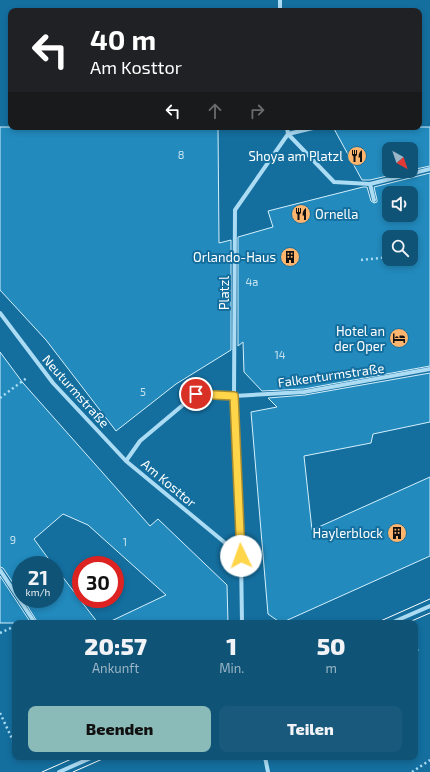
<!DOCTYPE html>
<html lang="de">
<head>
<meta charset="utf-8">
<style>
	body { margin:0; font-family:"Exo 2",sans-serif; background:#18597c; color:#f1f3f6; height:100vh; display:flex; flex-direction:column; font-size:15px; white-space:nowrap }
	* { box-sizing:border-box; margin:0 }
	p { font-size:13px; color:#9bb6c6 }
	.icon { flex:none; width:22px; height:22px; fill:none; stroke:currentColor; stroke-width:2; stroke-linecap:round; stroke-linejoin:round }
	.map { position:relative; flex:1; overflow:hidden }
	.side { position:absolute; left:12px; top:620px; width:406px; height:140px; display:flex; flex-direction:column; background:#0f5377; border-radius:8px; box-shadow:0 2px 6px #0003 }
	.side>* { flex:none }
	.banner { position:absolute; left:8px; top:8px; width:414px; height:122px; border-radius:8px; box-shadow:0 2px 6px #0003; background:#202124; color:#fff; overflow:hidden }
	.needle { width:26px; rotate:140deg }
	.tools { position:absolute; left:382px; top:142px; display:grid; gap:8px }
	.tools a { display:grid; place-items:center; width:36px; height:36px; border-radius:8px; background:#0f5377; box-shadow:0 2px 6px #0003; font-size:20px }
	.speed { position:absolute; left:12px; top:556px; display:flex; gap:8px; font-size:20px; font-weight:700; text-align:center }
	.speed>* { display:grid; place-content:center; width:52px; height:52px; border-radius:50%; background:#0f5377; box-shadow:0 2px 6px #0003; line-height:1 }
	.speed small { font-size:10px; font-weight:400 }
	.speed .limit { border:6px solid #d22; background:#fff; color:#111 }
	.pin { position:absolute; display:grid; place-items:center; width:34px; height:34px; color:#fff; margin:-17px; border:2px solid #fff; border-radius:50%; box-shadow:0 1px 4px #0007 }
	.me { position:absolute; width:44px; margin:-22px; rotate:357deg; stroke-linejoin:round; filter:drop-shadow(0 0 3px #0008) }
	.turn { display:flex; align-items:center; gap:14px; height:84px; padding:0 16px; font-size:18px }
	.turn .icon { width:52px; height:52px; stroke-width:2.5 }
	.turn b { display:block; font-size:28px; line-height:34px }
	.lanes { display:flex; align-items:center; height:38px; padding:0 16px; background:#0003; justify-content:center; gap:20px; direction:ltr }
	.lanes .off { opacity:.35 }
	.eta { display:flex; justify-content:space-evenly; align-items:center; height:68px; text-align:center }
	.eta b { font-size:24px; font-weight:800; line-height:28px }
	.primary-button { display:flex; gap:8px; margin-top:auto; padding:8px 16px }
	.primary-button a { flex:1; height:46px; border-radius:8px; background:#8bbbb9; color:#111; font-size:16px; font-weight:800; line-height:46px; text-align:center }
	.primary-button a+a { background:#18597c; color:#f1f3f6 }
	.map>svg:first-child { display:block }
	.building { fill:#228abd; stroke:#d4f0fd; fill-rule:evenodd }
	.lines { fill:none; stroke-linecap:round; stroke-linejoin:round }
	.path { stroke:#abdcf4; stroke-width:2.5; stroke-dasharray:2 3; stroke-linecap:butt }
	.street { stroke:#abdcf4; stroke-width:4 }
	.tram { stroke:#fff; stroke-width:1 }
	.route-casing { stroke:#a68a30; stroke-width:10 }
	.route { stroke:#ffd54a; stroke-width:7 }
	.labels { text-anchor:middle; stroke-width:4; stroke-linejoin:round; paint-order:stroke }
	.number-label { font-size:11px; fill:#c8e2ee }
	.poi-label { font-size:13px; fill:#fff; stroke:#146f9f; text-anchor:end }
	.street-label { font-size:13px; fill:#fff; stroke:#146f9f }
</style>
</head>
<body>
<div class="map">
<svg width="430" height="772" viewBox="0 0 430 772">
	<rect width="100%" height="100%" fill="#146f9f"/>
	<!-- building -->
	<path class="building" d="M0,127H218L219,243L231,240V350L176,384L116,431L46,340L0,290Z
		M333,127H430V166L411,170V149H389V171H408L370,180H362Z
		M430,173V366L304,389L262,391L244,372L243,342L238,346V237L273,227L268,211L363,187H367L371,201L374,203L377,202V200L374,187ZM389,193H411V215H389ZM389,237H411V259H389Z
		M0,352L23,383L150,526L158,519L227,585L228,623H107L166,595L88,525L63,514L34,539L53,565H21V595L3,568L0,567Z
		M430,373V422L373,434L371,443L304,456L312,530L430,477V556L281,623L268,614L251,412L277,407L268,398L305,395Z
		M55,567L98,623H38L23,599H55Z
		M0,576L31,623H0Z"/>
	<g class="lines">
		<!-- path -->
		<path class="path" d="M387,243L389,251
			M411,255L420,254
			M361,260L389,257
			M0,398L28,377
			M0,633L15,626
			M417,649L418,654
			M0,713L15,745
			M412,772L430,760"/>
		<!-- street -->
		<path class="street" d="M280,0V11
			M287,127L288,134L334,182L370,184L430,169
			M370,184L374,200
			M0,313L53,383L126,461L241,556
			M126,461L140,441L196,394L234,396L304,392L430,369
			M0,570L35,623
			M242,623L241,556L234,396L235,210L288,134L317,127
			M391,623L430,606
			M265,757L268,772
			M59,772L93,757"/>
		<!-- tram -->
		<path class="tram" d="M376,623L430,599
			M407,623L430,613
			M42,772L76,757
			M73,772L107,757"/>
	</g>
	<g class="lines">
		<defs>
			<path id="route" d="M196,394L234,396L241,556"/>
		</defs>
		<!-- route casing -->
		<use href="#route" class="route-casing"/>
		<!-- route -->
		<use href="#route" class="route"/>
	</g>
	<!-- icons -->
	<defs>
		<symbol id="restaurant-disc" viewBox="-11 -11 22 22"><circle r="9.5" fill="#ffb56e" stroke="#146f9f"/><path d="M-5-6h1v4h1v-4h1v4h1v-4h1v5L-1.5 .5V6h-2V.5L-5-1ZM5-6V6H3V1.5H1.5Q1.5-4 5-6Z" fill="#111"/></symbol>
		<symbol id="building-disc" viewBox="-11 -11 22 22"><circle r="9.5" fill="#ffb56e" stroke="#146f9f"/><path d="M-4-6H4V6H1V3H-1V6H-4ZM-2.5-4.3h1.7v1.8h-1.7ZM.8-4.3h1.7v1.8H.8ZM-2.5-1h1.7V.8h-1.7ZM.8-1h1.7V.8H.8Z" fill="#111"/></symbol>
		<symbol id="hotel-disc" viewBox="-11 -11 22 22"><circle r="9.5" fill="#ffb56e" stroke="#146f9f"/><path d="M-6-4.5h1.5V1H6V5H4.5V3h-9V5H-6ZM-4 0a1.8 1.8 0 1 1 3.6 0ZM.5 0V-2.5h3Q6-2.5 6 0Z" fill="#111"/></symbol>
	</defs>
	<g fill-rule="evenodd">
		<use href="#restaurant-disc" x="346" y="145" width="22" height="22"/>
		<use href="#restaurant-disc" x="290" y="203" width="22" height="22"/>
		<use href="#building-disc" x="279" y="246" width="22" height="22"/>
		<use href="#hotel-disc" x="388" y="327" width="22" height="22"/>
		<use href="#building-disc" x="386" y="522" width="22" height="22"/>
	</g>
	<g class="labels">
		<!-- number labels -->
		<g class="number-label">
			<text x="181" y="159">8</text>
			<text x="252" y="286">4a</text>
			<text x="280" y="359">14</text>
			<text x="143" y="396">5</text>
			<text x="13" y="544">9</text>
			<text x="125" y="546">1</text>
		</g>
		<!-- poi labels -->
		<g class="poi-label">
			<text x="343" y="161">Shoya am Platzl</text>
			<text x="315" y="219" text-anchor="start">Ornella</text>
			<text x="276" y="262">Orlando-Haus</text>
			<text x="385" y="336">Hotel an<tspan x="385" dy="15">der Oper</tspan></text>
			<text x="383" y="538">Haylerblock</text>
		</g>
		<!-- street labels -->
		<g class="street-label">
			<text transform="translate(224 293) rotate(-90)" y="5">Platzl</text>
			<text transform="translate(331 375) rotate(-8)" y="5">Falkenturmstraße</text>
			<text transform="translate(76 391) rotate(48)" y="5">Neuturmstraße</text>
			<text transform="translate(169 483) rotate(40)" y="5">Am Kosttor</text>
		</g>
	</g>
</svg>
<div class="tools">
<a><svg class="needle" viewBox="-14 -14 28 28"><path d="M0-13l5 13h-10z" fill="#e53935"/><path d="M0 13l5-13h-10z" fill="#9bb6c6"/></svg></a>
<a><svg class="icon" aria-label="sound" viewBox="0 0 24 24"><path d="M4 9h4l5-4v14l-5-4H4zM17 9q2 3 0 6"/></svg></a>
<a><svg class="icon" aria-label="search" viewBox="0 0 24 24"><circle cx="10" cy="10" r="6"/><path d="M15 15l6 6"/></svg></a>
</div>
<div class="speed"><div>21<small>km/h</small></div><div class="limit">30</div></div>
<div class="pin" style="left:196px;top:394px;background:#d93025"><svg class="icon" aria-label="arrive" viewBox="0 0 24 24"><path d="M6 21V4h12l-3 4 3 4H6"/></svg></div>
<svg class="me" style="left:241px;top:556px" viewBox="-20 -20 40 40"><circle r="19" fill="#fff"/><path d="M0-13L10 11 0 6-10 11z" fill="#ffd54a"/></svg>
<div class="banner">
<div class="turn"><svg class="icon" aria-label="left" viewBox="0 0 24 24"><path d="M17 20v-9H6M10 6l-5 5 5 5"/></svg><div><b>40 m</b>Am Kosttor</div></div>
<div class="lanes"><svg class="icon" aria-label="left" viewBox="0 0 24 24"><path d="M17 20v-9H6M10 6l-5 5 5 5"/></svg><svg class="icon off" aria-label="ahead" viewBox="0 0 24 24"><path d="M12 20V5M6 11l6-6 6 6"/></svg><svg class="icon off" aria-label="right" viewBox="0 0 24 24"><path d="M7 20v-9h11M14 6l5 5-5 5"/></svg></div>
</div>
<section class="side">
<div class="eta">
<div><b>20:57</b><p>Ankunft</p></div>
<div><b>1</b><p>Min.</p></div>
<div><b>50</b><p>m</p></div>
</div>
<div class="primary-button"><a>Beenden</a><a>Teilen</a></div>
</section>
</div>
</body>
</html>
